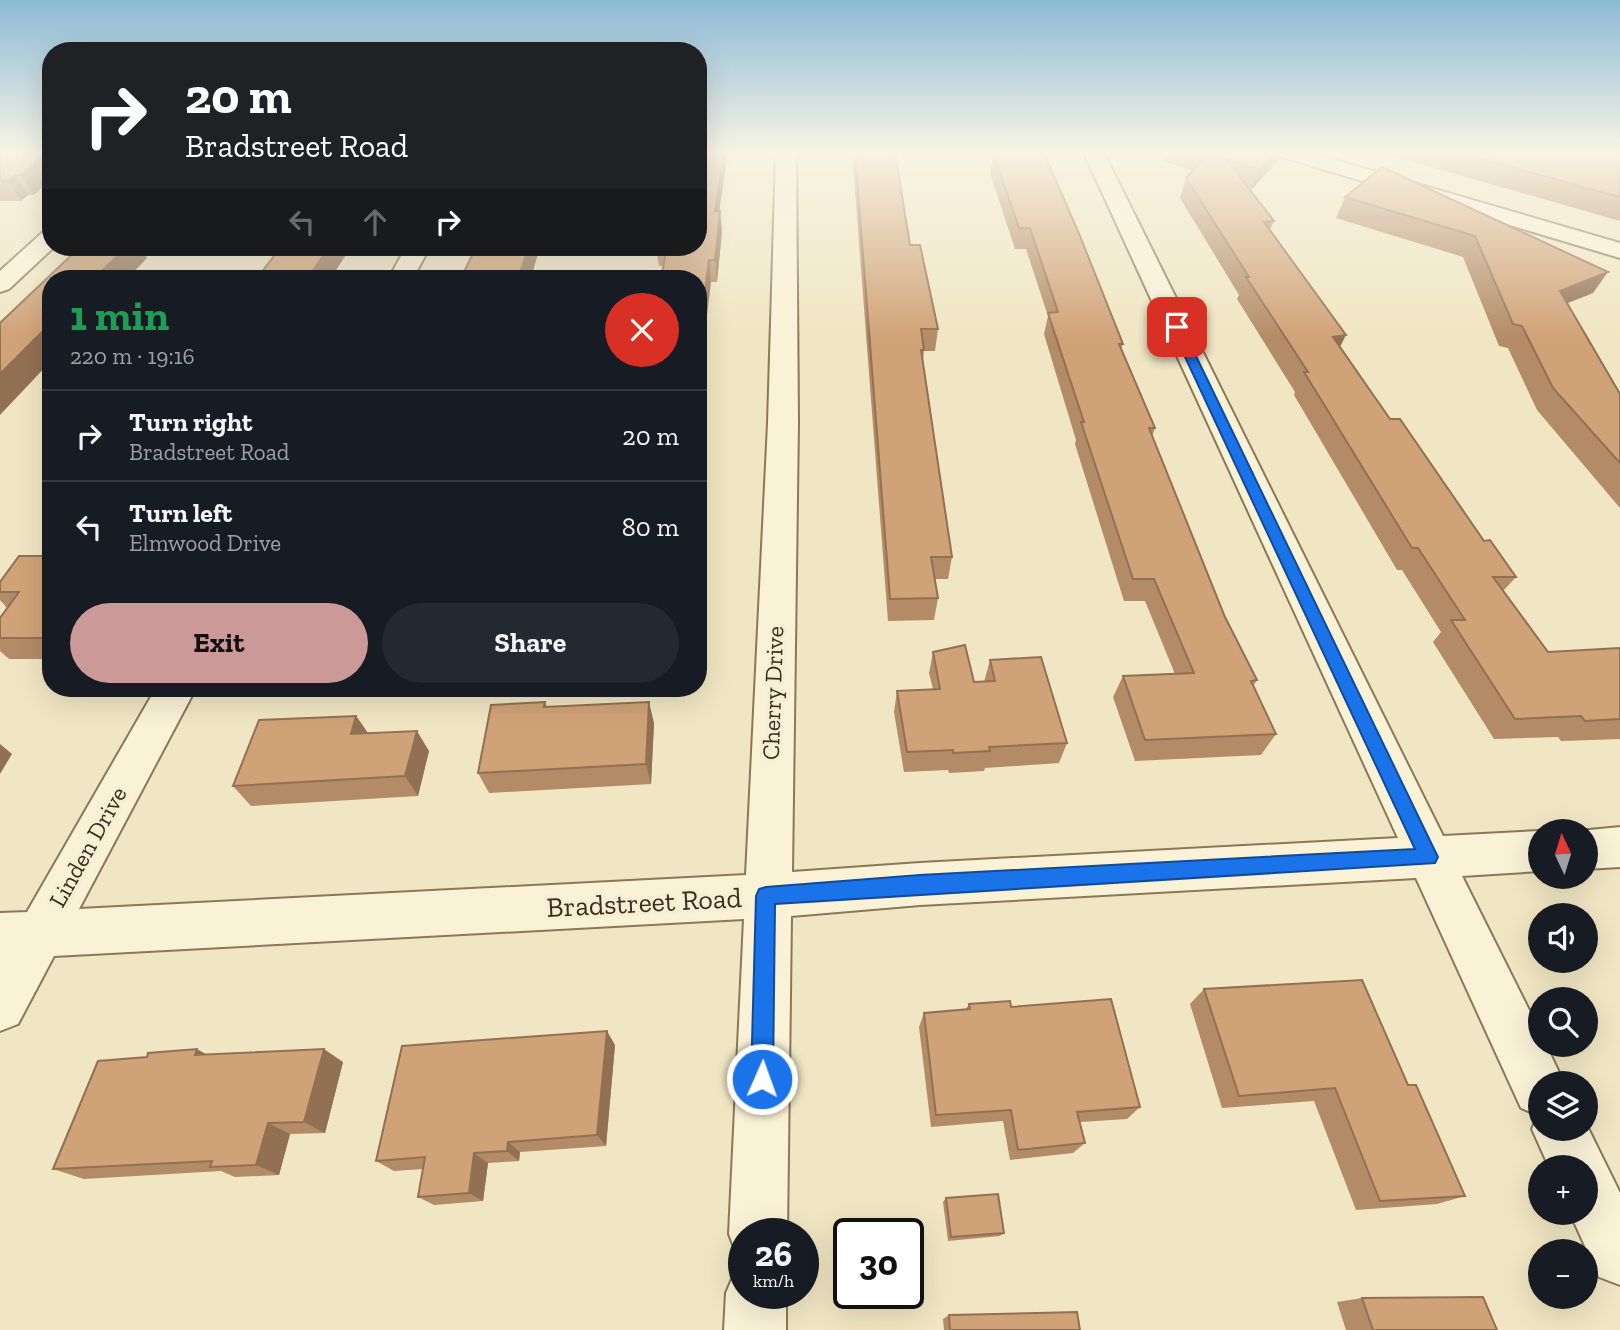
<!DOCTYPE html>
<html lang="en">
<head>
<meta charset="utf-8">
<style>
	body { margin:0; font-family:"Zilla Slab",serif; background:#242831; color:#f1f3f6; height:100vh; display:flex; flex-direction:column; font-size:26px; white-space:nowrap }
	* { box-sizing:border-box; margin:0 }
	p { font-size:23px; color:#9ea1a6 }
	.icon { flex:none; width:38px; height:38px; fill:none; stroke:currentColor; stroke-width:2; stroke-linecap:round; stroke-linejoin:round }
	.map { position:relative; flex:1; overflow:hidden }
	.panel { position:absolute; left:42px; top:270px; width:665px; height:427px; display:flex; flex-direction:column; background:#171b24; border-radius:28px; box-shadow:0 7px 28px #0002 }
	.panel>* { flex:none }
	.top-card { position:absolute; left:42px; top:42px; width:665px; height:214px; border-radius:28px; box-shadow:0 7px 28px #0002; background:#202124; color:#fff; overflow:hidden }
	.needle { width:46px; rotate:356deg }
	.fabs { position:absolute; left:1528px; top:819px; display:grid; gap:14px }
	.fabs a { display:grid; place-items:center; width:70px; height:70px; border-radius:50%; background:#171b24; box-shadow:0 7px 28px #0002; font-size:35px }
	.speed { position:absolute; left:728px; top:1218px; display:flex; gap:14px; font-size:35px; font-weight:700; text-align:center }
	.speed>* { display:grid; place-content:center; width:91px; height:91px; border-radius:50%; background:#171b24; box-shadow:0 7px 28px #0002; line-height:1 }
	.speed small { font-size:18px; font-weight:400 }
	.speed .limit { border:4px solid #111; border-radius:10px; background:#fff; color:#111 }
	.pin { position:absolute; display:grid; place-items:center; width:60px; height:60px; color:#fff; margin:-30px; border-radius:14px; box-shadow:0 4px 10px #0006 }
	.me { position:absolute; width:77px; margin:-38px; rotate:2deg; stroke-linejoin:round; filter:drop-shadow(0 0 5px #0008) }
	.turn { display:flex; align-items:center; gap:24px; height:147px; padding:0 28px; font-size:32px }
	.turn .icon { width:91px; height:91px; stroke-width:2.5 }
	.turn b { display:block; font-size:49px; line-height:60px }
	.lanes { display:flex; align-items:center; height:66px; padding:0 28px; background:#0003; justify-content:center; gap:35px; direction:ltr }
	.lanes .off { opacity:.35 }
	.round { display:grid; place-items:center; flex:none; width:74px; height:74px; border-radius:37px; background:#242831 }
	.head { display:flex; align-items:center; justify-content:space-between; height:119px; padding:0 28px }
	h1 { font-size:42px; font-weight:800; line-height:52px; color:#1e9e55 }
	.primary-button { display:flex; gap:14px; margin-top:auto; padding:14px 28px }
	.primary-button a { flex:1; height:80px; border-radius:42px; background:#cb9a98; color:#111; font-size:28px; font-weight:800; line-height:80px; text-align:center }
	.primary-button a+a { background:#242831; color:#f1f3f6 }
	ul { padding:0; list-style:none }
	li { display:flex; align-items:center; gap:21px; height:91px; padding:0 28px; border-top:2px solid #363941 }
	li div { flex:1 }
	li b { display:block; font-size:26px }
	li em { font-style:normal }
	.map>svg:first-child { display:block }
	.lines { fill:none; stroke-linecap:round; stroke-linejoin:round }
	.street-casing { stroke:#8b7759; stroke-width:4 }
	.street { fill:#faf2d7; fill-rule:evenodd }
	.wall { fill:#b38b66 }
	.shaded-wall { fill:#927153 }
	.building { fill:#d0a277; stroke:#927153; stroke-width:2 }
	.route { fill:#1a73e8; stroke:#114b97; stroke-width:2 }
	.labels { text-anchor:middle; stroke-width:7; stroke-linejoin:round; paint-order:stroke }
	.street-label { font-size:24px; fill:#3a2d1e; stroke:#f7efd3 }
	.near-street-label { font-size:28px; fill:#3a2d1e; stroke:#f7efd3 }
</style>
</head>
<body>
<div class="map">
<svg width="1620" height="1330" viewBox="0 0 1620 1330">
	<rect width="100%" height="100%" fill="#f0e6c3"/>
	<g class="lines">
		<defs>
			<path id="street" d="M776,153H796L798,423L792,872L920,863L1398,838L1084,153H1104L1443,836L1540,831H1542L1540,871L1462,876L1540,1032V1045H1546L1564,1083H1540V1129H1586V1124L1620,1193V1285L1599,1277L1570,1213H1586V1167H1549L1532,1129L1538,1115L1521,1108L1416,878L920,905L791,916L787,1234H744V1257L737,1255L729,1234L744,919L54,956L18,1024L0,1031V913L27,912L156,688H196L79,909L746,875L768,423Z
				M1279,153H1311L1620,243V258L1282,157Z
				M51,230V247H54L9,289L0,292V271L43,232Z
				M406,247H430L413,278H389Z
				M1620,827V867L1586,869V831H1579Z
				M744,1268V1293H786V1330H724L726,1293L735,1272Z"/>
		</defs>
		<!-- street casing -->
		<use href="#street" class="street-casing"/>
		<!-- street -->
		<use href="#street" class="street"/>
	</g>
	<!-- wall -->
	<path class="wall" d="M0,153H51L34,195H28L21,201H0Z
		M854,153H895L910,245L938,329L935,351H924L923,360L952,557L948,579H935L938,598L934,620L888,621L853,164Z
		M993,153L1123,344L1121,348L1155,428L1152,437L1225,617L1257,680L1253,686L1276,734L1261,755L1135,761L1113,697L1123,676L1175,674L1145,601H1124L1075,444L1076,440L1044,334L1048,316L1026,249H1015L990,173Z
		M1166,153H1282L1280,158L1251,190L1249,189L1274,221L1270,230L1340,347L1390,419L1484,541L1516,577L1503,591L1548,652L1620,648V739L1561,741L1558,737L1494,739L1433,642L1441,632L1402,570H1397L1294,395L1295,392L1237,299L1239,295L1180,198L1186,178L1193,171L1163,161Z
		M1382,153H1620V221Z
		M727,158L719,211L722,231L717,282H711L663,266H659L656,247H698Z
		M1382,167L1593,293L1567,303L1620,394V508L1537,410L1508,348L1499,346L1463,257L1336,218L1345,197Z
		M51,556V659H9L0,651V618L7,608L0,600V582Z
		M933,652L974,682H984L990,660L1067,743L1059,763L985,768L984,771L949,773L948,770L904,772L894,712L897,691L933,689L929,673Z
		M545,702L547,707L654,723L651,784L489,793L478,773Z
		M356,716L368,733L429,751L418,796L251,806L233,786Z
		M1204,989L1408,1085L1465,1196L1437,1204L1356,1210L1314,1101L1222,1108L1190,1004Z
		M969,1004L1011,1007L1140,1107L1127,1119L1080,1122L1085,1143L1073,1153L1010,1160L1003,1121L931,1127L919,1027L924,1013L966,1009Z
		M615,1045L606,1146L520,1152L519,1161L488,1163L483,1201L434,1205L418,1197L423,1169L394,1171L376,1161Z
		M206,1054L343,1062L325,1133L290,1134L279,1175L235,1177L221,1171L84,1179L53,1169Z
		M946,1198L1004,1233L1000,1236L948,1241L943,1202Z
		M1362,1298L1497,1330H1346L1337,1302Z
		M949,1315L1080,1330H944L943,1319Z"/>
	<!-- shaded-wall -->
	<path class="shaded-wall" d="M45,153H51V179L34,195L21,175Z
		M724,153H727V158L716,232L715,211Z
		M1274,153H1282L1280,158L1251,190L1259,170Z
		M15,175L28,195L21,201L8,181Z
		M720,211L722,231L717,282L715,260Z
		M126,247H140L147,258L128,278H95Z
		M329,247H351L331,278H308Z
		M529,247H540L531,278H518Z
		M709,260L711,282L698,388V347Z
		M1608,272L1593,293L1545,312L1560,291Z
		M51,323V361L0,415V374Z
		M1346,335L1335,357L1333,337Z
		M649,702L654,723L651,784L646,764Z
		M356,716L370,736L351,734Z
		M417,731L429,751L418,796L405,776Z
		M0,744L12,754L0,774Z
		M607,1031L615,1045L606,1146L597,1135Z
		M197,1049L221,1063L195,1055Z
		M324,1049L343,1062L325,1133L304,1122Z
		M268,1123L290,1134L279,1175L256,1165Z
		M508,1142L520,1152L519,1161L507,1151Z
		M474,1153L488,1163L483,1201L469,1193Z"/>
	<!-- building -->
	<path class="building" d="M0,153H45L21,175H15L8,181H0Z
		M698,153H724L715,211H720L715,260H709L698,347V278H661L667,247H698Z
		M855,153H895L910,245H920L938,329H921L924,350H921L952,557H931L938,598L890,599Z
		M993,153H1044L1080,236L1123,344H1119L1155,428H1149L1225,617L1257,680L1251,681L1276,734L1145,740L1123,676L1194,673L1154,579H1133L1081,422H1084L1048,313L1058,312L1030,228H1019Z
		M1206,153H1274L1259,170L1226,159L1274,221L1264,222L1346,335L1333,337L1390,419H1400L1484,541L1490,540L1516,577H1493L1548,652L1620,648V719L1585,721L1581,716L1515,719L1451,620H1465L1418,548H1412L1304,372H1308L1246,277H1249L1186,178L1209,154Z
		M1461,153H1620V197Z
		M1382,167L1608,272L1560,291L1620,394V463L1553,388L1522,326L1513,324L1475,236L1345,197Z
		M80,247H126L95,278H51V323L0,374V323Z
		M281,247H329L308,278H257Z
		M476,247H529L518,278H461Z
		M19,556H51V638H0V618L19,592H0V582Z
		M965,645L974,682L995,681L990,660L1041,657L1067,743L989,747L990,751L953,753V750L907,752L897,691L940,689L933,652Z
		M545,702L544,707L649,702L646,764L478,773L491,705Z
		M356,716L351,734L417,731L405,776L233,786L259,720Z
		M1362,980L1408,1085H1416L1465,1196L1380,1201L1335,1088L1239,1096L1204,989Z
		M1111,999L1140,1107L1077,1112L1085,1143L1018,1150L1011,1110L936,1115L924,1013L970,1009L969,1004L1010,1001L1011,1007Z
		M607,1031L597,1135L508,1142L507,1151L474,1153L469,1193L418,1197L425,1157L376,1161L402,1046Z
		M197,1049L195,1055L324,1049L304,1122L268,1123L256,1165L210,1167L212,1161L53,1169L98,1061L147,1057L148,1053Z
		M998,1194L1004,1233L951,1237L946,1198Z
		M1483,1297L1497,1330H1373L1362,1298Z
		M1077,1312L1080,1330H950L949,1315Z"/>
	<!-- sky -->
	<linearGradient id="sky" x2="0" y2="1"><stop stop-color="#8dbad6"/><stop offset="0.45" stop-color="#f8f4e4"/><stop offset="1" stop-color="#f8f4e4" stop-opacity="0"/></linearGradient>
	<rect width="1620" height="339" fill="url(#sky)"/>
	<!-- route -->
	<path class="route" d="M1177,324L1182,327L1435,851L1438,857L1435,863L775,904L773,1079L770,1087L762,1090L754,1087L751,1079L756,896L759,889L766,887L920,875L1415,849L1171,327Z"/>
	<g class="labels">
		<!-- street labels -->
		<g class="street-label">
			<text transform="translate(773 693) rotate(-88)" y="8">Cherry Drive</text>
			<text transform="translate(88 847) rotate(-61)" y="8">Linden Drive</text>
		</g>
		<!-- near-street labels -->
		<g class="near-street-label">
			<text transform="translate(644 902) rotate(-3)" y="10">Bradstreet Road</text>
		</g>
	</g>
</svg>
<div class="fabs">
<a><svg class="needle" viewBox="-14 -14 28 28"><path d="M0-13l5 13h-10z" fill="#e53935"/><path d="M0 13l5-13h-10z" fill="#9ea1a6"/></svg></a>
<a><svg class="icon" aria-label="sound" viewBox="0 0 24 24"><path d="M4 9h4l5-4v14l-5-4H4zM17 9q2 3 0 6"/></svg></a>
<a><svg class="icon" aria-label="search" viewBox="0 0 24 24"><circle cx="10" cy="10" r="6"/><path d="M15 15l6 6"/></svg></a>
<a><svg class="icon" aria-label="layers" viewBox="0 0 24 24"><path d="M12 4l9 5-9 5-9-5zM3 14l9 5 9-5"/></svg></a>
<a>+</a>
<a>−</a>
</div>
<div class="speed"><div>26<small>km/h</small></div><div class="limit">30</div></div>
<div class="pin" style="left:1177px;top:327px;background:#d93025"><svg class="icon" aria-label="arrive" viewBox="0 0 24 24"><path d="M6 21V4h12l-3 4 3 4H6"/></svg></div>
<svg class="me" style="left:762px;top:1079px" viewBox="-20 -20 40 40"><circle r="17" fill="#1a73e8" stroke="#fff" stroke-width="3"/><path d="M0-11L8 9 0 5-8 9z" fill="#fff"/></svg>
<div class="top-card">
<div class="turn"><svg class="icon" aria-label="right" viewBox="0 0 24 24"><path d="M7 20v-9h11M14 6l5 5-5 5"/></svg><div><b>20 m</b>Bradstreet Road</div></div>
<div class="lanes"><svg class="icon off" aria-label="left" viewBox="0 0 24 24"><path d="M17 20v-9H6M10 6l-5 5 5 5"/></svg><svg class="icon off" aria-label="ahead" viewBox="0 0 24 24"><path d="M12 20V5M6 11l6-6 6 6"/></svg><svg class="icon" aria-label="right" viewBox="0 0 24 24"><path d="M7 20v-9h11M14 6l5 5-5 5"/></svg></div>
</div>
<section class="panel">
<div class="head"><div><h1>1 min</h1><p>220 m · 19:16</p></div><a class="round" style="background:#d93025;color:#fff"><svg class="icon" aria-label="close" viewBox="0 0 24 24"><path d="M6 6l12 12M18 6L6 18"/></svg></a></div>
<ul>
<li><svg class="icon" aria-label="right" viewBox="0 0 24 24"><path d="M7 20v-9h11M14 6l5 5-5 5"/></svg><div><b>Turn right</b><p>Bradstreet Road</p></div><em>20 m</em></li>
<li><svg class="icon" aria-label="left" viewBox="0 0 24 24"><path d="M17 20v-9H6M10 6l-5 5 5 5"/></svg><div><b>Turn left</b><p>Elmwood Drive</p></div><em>80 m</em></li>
</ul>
<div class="primary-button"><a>Exit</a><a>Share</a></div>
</section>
</div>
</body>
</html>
